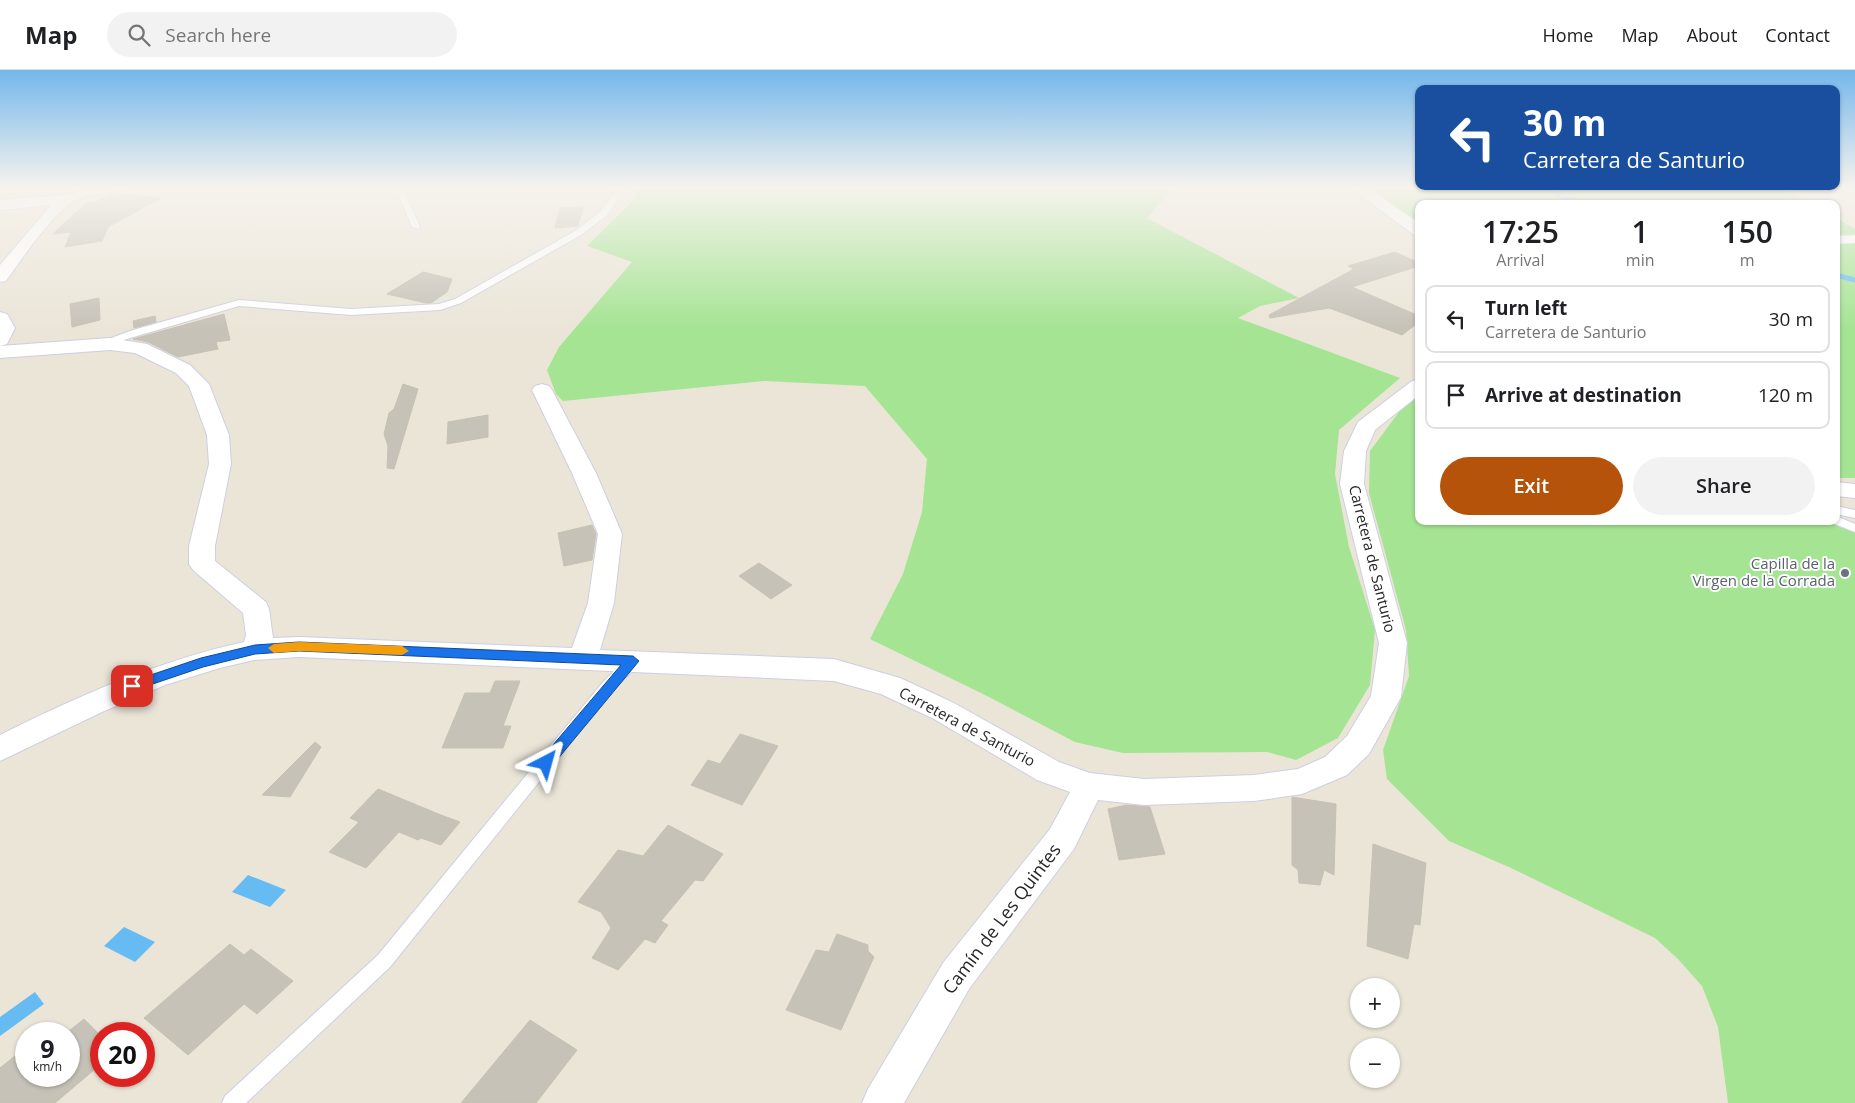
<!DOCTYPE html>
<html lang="en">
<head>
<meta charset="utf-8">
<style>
	body { margin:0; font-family:"Open Sans",sans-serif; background:#f2f2f2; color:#202124; height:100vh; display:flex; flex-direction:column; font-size:19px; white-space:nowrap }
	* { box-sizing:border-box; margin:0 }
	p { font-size:16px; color:#757577 }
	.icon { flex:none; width:28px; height:28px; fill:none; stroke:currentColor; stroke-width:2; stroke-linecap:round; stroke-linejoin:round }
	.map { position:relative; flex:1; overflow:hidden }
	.details { position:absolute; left:1415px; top:130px; width:425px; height:325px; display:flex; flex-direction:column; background:#fff; border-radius:10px; box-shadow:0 1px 4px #0004 }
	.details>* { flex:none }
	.top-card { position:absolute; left:1415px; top:15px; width:425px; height:105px; border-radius:10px; box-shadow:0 1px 4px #0004; background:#1a4fa0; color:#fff; overflow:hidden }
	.tools { position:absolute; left:1350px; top:908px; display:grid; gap:10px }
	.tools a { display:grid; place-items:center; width:50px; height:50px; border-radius:50%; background:#fff; box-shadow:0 1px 4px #0004; font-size:25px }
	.speed { position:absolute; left:15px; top:952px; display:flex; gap:10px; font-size:25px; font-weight:700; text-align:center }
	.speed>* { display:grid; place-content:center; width:65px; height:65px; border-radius:50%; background:#fff; box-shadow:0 1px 4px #0004; line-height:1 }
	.speed small { font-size:12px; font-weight:400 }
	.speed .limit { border:8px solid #d22; background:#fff; color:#111 }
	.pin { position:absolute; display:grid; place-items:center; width:42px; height:42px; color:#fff; margin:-21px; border-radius:10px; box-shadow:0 2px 8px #0006 }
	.me { position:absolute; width:55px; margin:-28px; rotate:39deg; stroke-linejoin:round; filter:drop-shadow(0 0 4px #0008) }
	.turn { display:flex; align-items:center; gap:18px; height:105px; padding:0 25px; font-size:22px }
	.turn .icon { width:65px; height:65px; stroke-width:2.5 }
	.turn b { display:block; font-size:35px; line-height:42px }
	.eta { display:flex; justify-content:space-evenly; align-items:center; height:85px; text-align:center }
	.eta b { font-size:30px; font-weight:600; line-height:35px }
	.button { display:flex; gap:10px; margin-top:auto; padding:10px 25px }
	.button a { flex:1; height:58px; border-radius:30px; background:#b45309; color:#fff; font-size:20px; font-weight:600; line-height:58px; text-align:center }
	.button a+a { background:#f2f2f2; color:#202124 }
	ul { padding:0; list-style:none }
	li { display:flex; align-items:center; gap:15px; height:68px; margin:0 10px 8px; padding:0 15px; border:2px solid #e0e0e0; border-radius:10px }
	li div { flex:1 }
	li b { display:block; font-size:19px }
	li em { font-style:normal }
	header { display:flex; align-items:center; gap:30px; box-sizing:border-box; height:70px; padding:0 25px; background:#fff; border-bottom:1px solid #e0e0e0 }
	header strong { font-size:24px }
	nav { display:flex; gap:28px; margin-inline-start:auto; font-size:18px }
	.search { width:350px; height:45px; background:#f2f2f2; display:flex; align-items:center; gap:12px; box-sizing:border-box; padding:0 18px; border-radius:28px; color:#757577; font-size:19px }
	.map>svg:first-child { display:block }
	.green { fill:#a4e492 }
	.water { fill:#66bcf2 }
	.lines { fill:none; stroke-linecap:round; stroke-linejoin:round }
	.stream { stroke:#66bcf2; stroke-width:5 }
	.building { fill:#c6c2b8; stroke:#c6c1b2 }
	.service-casing { stroke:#cdcfe1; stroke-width:2 }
	.pedestrian-casing { stroke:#cdcfe1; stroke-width:1 }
	.minor-casing { stroke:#cdcfe1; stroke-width:2 }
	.service { fill:#fff; fill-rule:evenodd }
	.pedestrian { fill:#fff; fill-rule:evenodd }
	.minor { fill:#fff; fill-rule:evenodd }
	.route { fill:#1a73e8; stroke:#114b97 }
	.slow { fill:#f59e0b }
	.worship-dot { fill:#6b7280; stroke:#fff; stroke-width:2 }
	.labels { text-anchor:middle; stroke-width:4; stroke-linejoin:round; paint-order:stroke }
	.street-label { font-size:15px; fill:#272727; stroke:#fff }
	.worship-label { font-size:15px; fill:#5b616d; stroke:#fff; text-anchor:end }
	.near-street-label { font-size:18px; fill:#272727; stroke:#fff }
</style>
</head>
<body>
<header>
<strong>Map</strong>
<div class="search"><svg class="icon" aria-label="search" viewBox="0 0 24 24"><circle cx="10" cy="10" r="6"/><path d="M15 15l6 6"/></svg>Search here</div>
<nav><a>Home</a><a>Map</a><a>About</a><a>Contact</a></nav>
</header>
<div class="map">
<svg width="1855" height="1033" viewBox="0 0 1855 1033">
	<rect width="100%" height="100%" fill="#ebe5d8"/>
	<!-- green -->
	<path class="green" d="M633,116H1151L1171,120L1147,148L1299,228L1260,236L1238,248L1400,308L1339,360L1335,404L1349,477L1375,560L1370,615L1338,668L1296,690L1267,682L1123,683L1075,672L985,625L870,569L903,504L922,442L927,389L865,316L765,311L563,331L556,324L547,300L559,277L632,192L587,176L637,127Z
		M1363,116H1779L1811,134H1419V155Z
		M1836,148L1855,159V408H1836Z
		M1419,326V451H1827L1855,463V1033H1728L1718,957L1702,916L1678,889L1655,868L1511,798L1449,771L1387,709L1383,680L1409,606L1406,560L1369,423L1370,381L1399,342Z"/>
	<!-- water -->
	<path class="water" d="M248,805L286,820L270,837L232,822Z
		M124,857L155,872L135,892L104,876Z
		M35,922L44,934L0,966V947Z"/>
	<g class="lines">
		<!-- stream -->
		<path class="stream" d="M1544,116L1563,127L1586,134
			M1836,205L1855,210"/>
	</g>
	<!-- building -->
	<path class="building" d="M117,123L161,128L108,157L102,171L65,177L71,162L53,164L86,133L95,132L110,124Z
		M583,137L578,156L555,158L560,138Z
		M1395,182L1419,193V196L1352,217L1419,246V252L1402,265L1329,238L1270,248L1269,245L1354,199L1348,196Z
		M423,202L452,209L447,222L431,233H426L387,224Z
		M99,228L100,250L72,257L70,234Z
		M224,244L230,270L216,272L218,279L178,287L148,272L133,269Z
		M155,246L156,252L134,258L133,251Z
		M403,314L418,319L394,399L387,398L388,376L384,364L389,343L394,339Z
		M488,345V367L447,374L448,352Z
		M592,455L596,464L592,490L564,496L558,463Z
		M759,493L792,515L771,529L739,506Z
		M495,611H520L503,656H511L503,678H442L465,623H490Z
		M740,664L778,676L742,735L691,715L708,690L720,694Z
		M315,672L321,677L290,727L262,725Z
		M378,719L441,745L460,752L441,775L421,768L418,770L399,762L366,798L329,782L359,752L350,748Z
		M1292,727L1336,734L1334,805L1324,800L1320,815L1299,813L1298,800L1292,795Z
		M1127,735L1150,737L1165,784L1119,790L1108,739Z
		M668,755L723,784L703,811L695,810L661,851L668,855L655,873L645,869L618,900L592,888L611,858L601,842L578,832L618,780L643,786Z
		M1373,774L1426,793L1420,855L1414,854L1408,889L1367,876Z
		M837,864L868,875V881L874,887L841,960L786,940L816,880L829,882Z
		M230,874L244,885L251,879L293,911L257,944L244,934L188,985L144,948Z
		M84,949L101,966V994L55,1033H0V998L26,977V1006H69V961Z
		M530,950L577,980L536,1033H461Z"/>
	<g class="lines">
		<defs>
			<path id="service" d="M395,116H402L420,157L419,159L412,157Z
				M615,122L622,124L606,146L581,165L461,233L440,240L351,245L239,236L103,276L100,277L95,274L133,260L239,230L351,239L439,234L455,229L575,161L600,142Z
				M1836,436L1855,440V448L1836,444Z
				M1836,446L1855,454V462L1832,453L1831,451H1836Z
				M633,586L638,587L640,591L638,595L613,620L390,897L246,1033H222L225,1026L378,885L603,612L628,587Z"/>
			<path id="pedestrian" d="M1855,165V173L1836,174V166Z"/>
			<path id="minor" d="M97,116H130L127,119C110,123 90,123 74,131C53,143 21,190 6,211L0,212V195L51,135L0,140V130L64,125Z
				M1348,116H1365L1419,153V166L1413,164Z
				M0,242L7,244L15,258L7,274L0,276Z
				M110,268L147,274L190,295L209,314L229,365L231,394L215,476V491L266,532L269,539L273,568L299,567L572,578L588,533L598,464L572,403L532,320L535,316L542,314L549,316L552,320L596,403L622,464L614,533L600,580L834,589L900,608L954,633L1059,692L1090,703L1144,709L1254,705L1298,699L1325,687L1347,666L1371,626L1379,573L1340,414L1344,381L1358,352L1412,311L1419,309V325L1375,360L1366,381L1364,414L1407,573L1401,627L1369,684L1347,705L1302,724L1254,731L1144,735L1098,730L1074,779L969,919L904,1033H862L868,1019L943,893L1050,759L1070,722L1037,710L934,649L881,624L834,611L299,587L254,590L220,598L165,615L102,642L0,691V665C78,626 158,591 244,572L246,565L243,543L193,500L189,494V476L209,394L207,365L189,316L176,303L135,283L110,280L0,288V276Z
				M1836,412L1855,414V428L1836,426Z"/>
		</defs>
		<!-- service casing -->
		<use href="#service" class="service-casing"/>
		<!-- pedestrian casing -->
		<use href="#pedestrian" class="pedestrian-casing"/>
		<!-- minor casing -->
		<use href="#minor" class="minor-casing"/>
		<!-- service -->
		<use href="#service" class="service"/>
		<!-- pedestrian -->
		<use href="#pedestrian" class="pedestrian"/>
		<!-- minor -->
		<use href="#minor" class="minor"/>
	</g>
	<!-- sky -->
	<linearGradient id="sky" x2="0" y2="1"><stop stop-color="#74b7ec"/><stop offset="0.45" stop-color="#f6f3ed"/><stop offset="1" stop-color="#f6f3ed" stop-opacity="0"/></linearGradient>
	<rect width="1855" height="260" fill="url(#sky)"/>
	<!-- route -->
	<path class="route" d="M299,572L633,586L639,591L551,697H541L539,693L541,689L621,595L299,581L255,584L203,597L132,621L125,616L127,613L201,588L255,575Z"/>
	<!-- slow -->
	<path class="slow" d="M299,572L402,576L409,581L402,585L299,581L274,583L268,578L274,574Z"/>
	<!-- markers -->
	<circle class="worship-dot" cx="1845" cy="503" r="5"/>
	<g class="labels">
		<!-- street labels -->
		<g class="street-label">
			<text transform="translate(1372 489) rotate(76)" y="5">Carretera de Santurio</text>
			<text transform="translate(967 657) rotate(28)" y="5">Carretera de Santurio</text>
		</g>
		<!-- worship labels -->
		<g class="worship-label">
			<text x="1835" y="499">Capilla de la<tspan x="1835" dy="17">Virgen de la Corrada</tspan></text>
		</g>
		<!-- near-street labels -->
		<g class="near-street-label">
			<text transform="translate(1002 849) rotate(-53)" y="6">Camín de Les Quintes</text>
		</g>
	</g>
</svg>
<div class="tools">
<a>+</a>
<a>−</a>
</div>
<div class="speed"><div>9<small>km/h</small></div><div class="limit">20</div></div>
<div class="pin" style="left:132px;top:616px;background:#d93025"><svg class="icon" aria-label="arrive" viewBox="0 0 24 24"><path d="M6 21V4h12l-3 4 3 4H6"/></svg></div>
<svg class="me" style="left:546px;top:693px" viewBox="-20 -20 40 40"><path d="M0-17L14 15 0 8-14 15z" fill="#1a73e8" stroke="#fff" stroke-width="4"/></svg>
<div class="top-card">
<div class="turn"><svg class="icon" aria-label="left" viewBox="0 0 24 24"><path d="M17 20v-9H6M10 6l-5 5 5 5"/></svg><div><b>30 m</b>Carretera de Santurio</div></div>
</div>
<section class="details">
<div class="eta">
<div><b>17:25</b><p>Arrival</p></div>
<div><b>1</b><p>min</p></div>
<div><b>150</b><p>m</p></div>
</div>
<ul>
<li><svg class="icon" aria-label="left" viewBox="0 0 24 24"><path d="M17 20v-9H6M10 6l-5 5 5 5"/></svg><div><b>Turn left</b><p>Carretera de Santurio</p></div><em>30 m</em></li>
<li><svg class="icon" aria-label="arrive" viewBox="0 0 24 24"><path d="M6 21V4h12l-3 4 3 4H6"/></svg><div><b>Arrive at destination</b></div><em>120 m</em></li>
</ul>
<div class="button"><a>Exit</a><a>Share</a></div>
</section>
</div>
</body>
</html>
